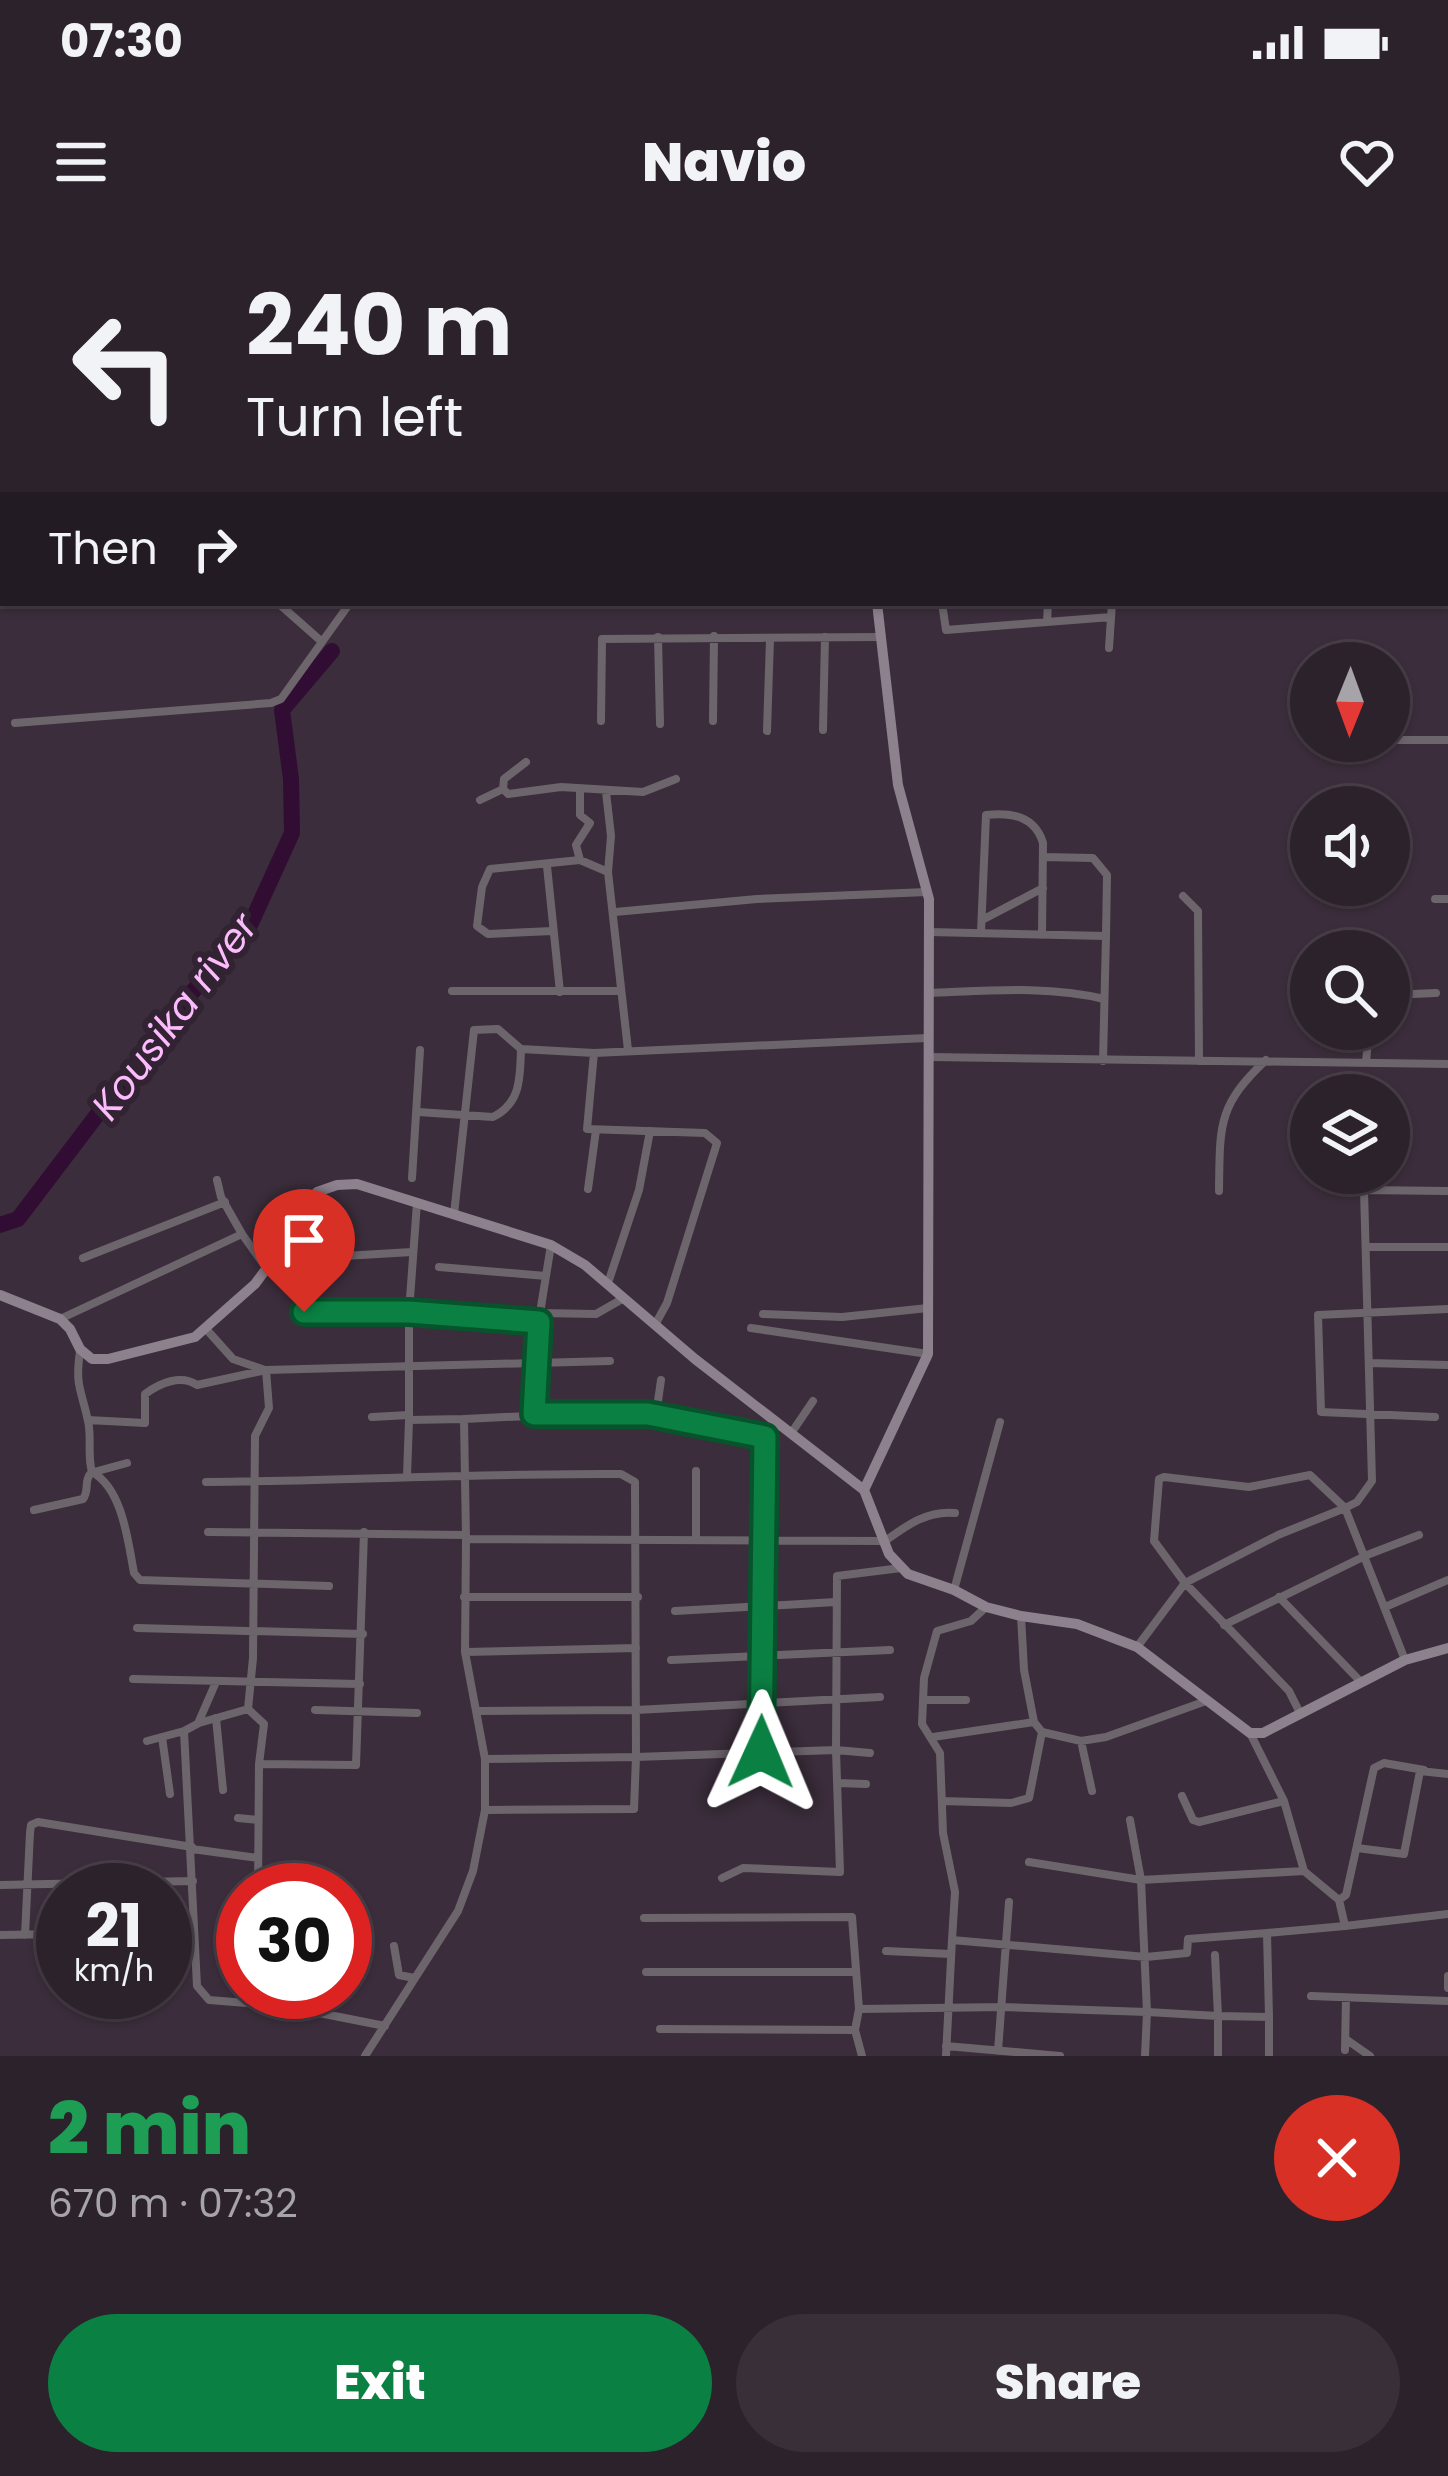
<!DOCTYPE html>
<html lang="en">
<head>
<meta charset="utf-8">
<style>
	body { margin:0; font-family:Poppins,sans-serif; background:#382f38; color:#f1f3f6; height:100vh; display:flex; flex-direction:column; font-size:45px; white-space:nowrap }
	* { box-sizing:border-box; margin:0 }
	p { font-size:39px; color:#a6a4a9 }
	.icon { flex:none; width:66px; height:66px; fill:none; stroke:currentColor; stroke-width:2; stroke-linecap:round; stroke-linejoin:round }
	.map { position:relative; height:1816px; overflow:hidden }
	.details { display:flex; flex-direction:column; background:#2c222c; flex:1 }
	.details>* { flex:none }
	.guide { position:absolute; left:0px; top:0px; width:1449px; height:366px; box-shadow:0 3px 9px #0004,0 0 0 3px #483f48; background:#2c222c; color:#f1f3f6; overflow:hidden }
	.needle { width:78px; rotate:181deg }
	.buttons { position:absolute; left:1290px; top:402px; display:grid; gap:24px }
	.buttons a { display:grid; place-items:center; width:120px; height:120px; border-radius:50%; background:#2c222c; box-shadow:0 3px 9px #0004,0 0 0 3px #483f48; font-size:60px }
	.speed { position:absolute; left:36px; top:1623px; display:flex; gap:24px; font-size:60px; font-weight:700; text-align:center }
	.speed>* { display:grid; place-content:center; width:156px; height:156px; border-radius:50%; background:#2c222c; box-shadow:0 3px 9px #0004,0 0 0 3px #483f48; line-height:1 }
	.speed small { font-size:30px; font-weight:400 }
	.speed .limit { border:18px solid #d22; background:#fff; color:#111 }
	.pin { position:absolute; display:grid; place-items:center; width:102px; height:102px; color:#fff; margin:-123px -51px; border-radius:50% 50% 50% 0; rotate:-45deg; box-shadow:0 0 12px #0007 }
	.pin .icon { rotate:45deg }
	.me { position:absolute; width:132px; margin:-66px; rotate:1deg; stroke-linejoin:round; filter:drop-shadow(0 0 9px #0008) }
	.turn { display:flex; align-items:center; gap:42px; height:252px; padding:0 48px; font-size:54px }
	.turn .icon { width:156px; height:156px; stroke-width:2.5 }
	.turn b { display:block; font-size:84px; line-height:102px }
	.then { display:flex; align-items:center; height:114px; padding:0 48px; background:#0003; gap:24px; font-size:45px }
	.round { display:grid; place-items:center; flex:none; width:126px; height:126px; border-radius:63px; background:#382f38 }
	.headline { display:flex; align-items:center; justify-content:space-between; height:204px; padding:0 48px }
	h1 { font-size:72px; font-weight:800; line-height:90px; color:#1e9e55 }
	.button { display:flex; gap:24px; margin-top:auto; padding:24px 48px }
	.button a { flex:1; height:138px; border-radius:72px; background:#0b8043; color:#fff; font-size:48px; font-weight:800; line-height:138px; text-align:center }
	.button a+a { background:#382f38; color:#f1f3f6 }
	.status { display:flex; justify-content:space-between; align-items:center; height:84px; padding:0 60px; background:#2c222c; direction:ltr }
	.status svg { height:33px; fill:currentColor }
	header { display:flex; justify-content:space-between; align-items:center; height:156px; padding:0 48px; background:#2c222c; font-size:54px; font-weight:800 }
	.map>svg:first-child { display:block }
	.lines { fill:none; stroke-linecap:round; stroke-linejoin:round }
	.river { stroke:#320d33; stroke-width:16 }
	.street { stroke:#6d656c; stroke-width:8 }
	.secondary { stroke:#8d818d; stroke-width:10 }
	.route-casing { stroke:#07532c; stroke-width:30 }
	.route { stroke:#0b8043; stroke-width:21 }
	.labels { text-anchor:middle; stroke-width:12; stroke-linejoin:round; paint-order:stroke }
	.water-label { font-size:39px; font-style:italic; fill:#fcbbfc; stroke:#312331 }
</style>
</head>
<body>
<div class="status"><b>07:30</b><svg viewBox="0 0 49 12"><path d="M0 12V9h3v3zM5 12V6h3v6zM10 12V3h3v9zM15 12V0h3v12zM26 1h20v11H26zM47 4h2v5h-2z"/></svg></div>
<header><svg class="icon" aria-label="menu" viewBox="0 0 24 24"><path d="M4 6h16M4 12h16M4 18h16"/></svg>Navio<svg class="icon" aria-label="heart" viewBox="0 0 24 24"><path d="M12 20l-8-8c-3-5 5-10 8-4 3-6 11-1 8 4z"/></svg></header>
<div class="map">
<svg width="1448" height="1816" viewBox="0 0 1448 1816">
	<rect width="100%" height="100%" fill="#3b2d3b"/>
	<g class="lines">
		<!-- river -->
		<path class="river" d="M0,985L18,979L173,775L251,683L292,593L291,539L282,470L332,411"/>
		<!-- street -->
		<path class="street" d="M215,0L216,3
			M410,0V3
			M494,0V3
			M552,0V3
			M894,0V3
			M59,3V0
			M234,3L248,0
			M645,3L655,0
			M1134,3V0
			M1446,206H1448
			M278,363L321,401
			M942,363L946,390L1047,382L1048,363
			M143,365L151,363
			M1047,382L1111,377
			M658,397L660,484
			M1109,408L1112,363
			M601,481L602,399L880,397
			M713,481L714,396
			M15,483L271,463L281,459L350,363
			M823,490L825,397
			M767,491L770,399
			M1389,500H1448
			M503,549L508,554L561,547L643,552L676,539
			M580,549V575L590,583L576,605L580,620
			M606,552L611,596L608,632L628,810
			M480,560L503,549L504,539L526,522
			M1043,617L1093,618L1107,635L1106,696
			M547,626L560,752
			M1183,656L1198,671L1199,821
			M1435,659H1448
			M615,672L757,659L927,652
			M982,680L1043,648
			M552,691L488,694L477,686L482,647L490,629L580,620L608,632
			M928,692L1106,696L1103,821
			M981,692L986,575C1011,572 1035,576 1043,603L1042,695
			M452,751H621
			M928,753C985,751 1048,745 1104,759
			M1389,755L1436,753
			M929,817L1448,824
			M1366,822L1369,789
			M418,872L493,877C521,863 520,838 521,809
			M412,938L420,810
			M217,940L221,957L242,994
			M588,949L596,890
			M1219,951C1220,886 1217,866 1266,820
			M417,963L409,1072V1180L464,1179
			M454,974L474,790L498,789L521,809L594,813
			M1366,1007H1448
			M83,1018L225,962
			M310,1018L412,1012
			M439,1027L546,1036
			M608,1043L639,950L650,891
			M304,1072H409L539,1082
			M540,1073L596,1074L624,1058
			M763,1074L842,1077L928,1068
			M60,1079L242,994L267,1029
			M656,1083L667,1063L717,903L705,893L587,889L594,813L927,798
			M751,1088L928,1114
			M207,1090L233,1119L265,1130
			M1369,1123L1448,1125
			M266,1130L269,1168L255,1196L253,1418L248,1469L199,1483L184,1491L197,1746L209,1760L284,1766L385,1786
			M534,1175L540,1073L551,1005
			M656,1175L661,1140
			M372,1177L409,1175
			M1435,1177L1321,1172L1318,1075L1448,1069
			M88,1180L145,1183V1154C160,1143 181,1134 197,1145L266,1130L610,1121
			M792,1192L813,1161
			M696,1231V1298
			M92,1232C123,1249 128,1302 134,1333L140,1340L329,1346
			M94,1232L127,1223
			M407,1236L409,1180
			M206,1242C345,1241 482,1233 621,1234L635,1242L636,1517L485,1519
			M34,1270L83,1259C90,1250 83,1240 92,1232C87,1215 92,1198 88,1181C81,1148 75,1147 80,1111
			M208,1292L466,1295
			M466,1299L464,1179L615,1172L656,1175L765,1197L761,1512
			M901,1328L837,1336L836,1510L636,1517L634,1569L485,1570V1519L465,1412L466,1299L885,1301C906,1286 927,1270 955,1273
			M954,1350L1000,1182
			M464,1357H638
			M1279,1357L1360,1441
			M986,1367L971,1381L937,1391L924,1438L922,1484L940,1513L943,1593L955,1652L952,1700L1146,1717L1187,1713L1188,1699L1267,1693
			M1385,1367L1448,1340
			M675,1371L836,1362
			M1021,1376L1024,1430L1034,1482L1042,1492L1081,1501L1106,1497L1206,1461
			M1224,1385L1367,1315L1419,1295
			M137,1388L363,1394
			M1137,1407L1185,1343L1278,1295L1345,1268L1310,1235L1249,1247L1164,1237L1159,1239L1154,1301L1185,1343L1289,1451L1300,1473
			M465,1412L636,1408
			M671,1420L890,1410
			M1405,1420L1345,1268L1357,1262L1372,1241L1364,950L1448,951
			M133,1439L360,1444
			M923,1460H966
			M248,1469L264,1484L259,1524
			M315,1470L417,1473
			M479,1471L636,1470L880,1457
			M216,1478L223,1550
			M199,1481L216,1442
			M1250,1493L1284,1561L1304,1631L1339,1660L1345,1686L1448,1674
			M162,1497L170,1554
			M933,1497L1034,1482
			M147,1501L184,1491
			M1081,1501L1092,1551
			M837,1543L866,1544
			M1182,1556L1193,1580L1199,1582L1284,1561
			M942,1561L1011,1563L1029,1558L1042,1492
			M238,1578L258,1580
			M1357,1608L1404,1614L1420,1531L1448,1534
			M192,1609L258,1618
			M1029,1622L1141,1640L1130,1580
			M722,1638L743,1628L840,1632L836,1510L870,1513
			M0,1645L193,1641
			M258,1650L259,1524L356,1525L364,1292
			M1339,1660L1346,1655L1374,1528L1384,1523L1424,1530
			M644,1678L852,1677L859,1769L855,1790L862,1816
			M165,1692L194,1691
			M0,1695L63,1694
			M25,1695L30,1593L31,1585L38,1582L192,1607
			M394,1706L399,1735L414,1738
			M886,1711L951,1714
			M1215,1715L1218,1776L1269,1777L1267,1693L1345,1686
			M646,1732H855
			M1448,1736V1748
			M325,1752L327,1774
			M1311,1756L1448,1761
			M859,1769L1003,1767L1147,1772L1145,1816
			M1269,1777V1816
			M660,1789L855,1790
			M1347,1800L1370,1816
			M946,1806L1060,1816
			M1345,1810L1346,1758
			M998,1811L1009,1662
			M365,1816L458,1671L473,1631L485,1570
			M946,1816L952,1700
			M1218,1816V1776L1147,1772L1141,1640L1304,1631"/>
		<!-- secondary -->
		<path class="secondary" d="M742,0V3
			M1057,3L1062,0
			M0,1055L60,1079L70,1089L80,1109L92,1119H108L195,1097L255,1044L286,1002L302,969L317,952L337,945L357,944L551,1005L585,1025L695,1119L864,1250L889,1314L908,1334L954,1350L986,1367L1021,1376L1077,1384L1137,1407L1250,1493H1263L1405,1420L1448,1408
			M864,1250L928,1114L929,659L898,545L877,363"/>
	</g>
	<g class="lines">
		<defs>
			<path id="route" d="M304,1072H409L539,1082L534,1174H648L765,1197L761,1512"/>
		</defs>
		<!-- route casing -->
		<use href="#route" class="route-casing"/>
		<!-- route -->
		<use href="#route" class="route"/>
	</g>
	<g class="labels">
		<!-- water labels -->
		<g class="water-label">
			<text transform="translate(174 776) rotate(-53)" y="14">Kousika river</text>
		</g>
	</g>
</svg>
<div class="buttons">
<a><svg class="needle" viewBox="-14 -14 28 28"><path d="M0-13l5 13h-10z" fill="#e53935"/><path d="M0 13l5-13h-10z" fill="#a6a4a9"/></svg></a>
<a><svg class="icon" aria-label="sound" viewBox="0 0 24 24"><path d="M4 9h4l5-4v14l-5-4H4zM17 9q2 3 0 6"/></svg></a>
<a><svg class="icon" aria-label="search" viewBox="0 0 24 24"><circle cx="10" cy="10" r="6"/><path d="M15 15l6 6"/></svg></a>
<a><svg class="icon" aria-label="layers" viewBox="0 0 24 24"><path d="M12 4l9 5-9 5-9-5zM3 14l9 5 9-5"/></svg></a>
</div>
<div class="speed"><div>21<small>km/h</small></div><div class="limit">30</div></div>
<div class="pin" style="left:304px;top:1072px;background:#d93025"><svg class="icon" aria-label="arrive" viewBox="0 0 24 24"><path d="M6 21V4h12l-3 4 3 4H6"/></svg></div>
<svg class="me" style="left:761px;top:1512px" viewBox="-20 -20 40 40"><path d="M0-17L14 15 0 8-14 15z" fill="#0b8043" stroke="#fff" stroke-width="4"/></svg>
<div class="guide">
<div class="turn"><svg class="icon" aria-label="left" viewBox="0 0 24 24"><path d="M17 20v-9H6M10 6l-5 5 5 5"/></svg><div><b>240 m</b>Turn left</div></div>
<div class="then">Then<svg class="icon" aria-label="right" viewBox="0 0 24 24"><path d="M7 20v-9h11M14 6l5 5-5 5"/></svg></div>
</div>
</div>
<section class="details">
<div class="headline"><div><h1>2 min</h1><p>670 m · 07:32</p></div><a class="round" style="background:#d93025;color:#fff"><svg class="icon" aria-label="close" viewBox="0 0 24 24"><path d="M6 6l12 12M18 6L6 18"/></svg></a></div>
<div class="button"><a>Exit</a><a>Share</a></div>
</section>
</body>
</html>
